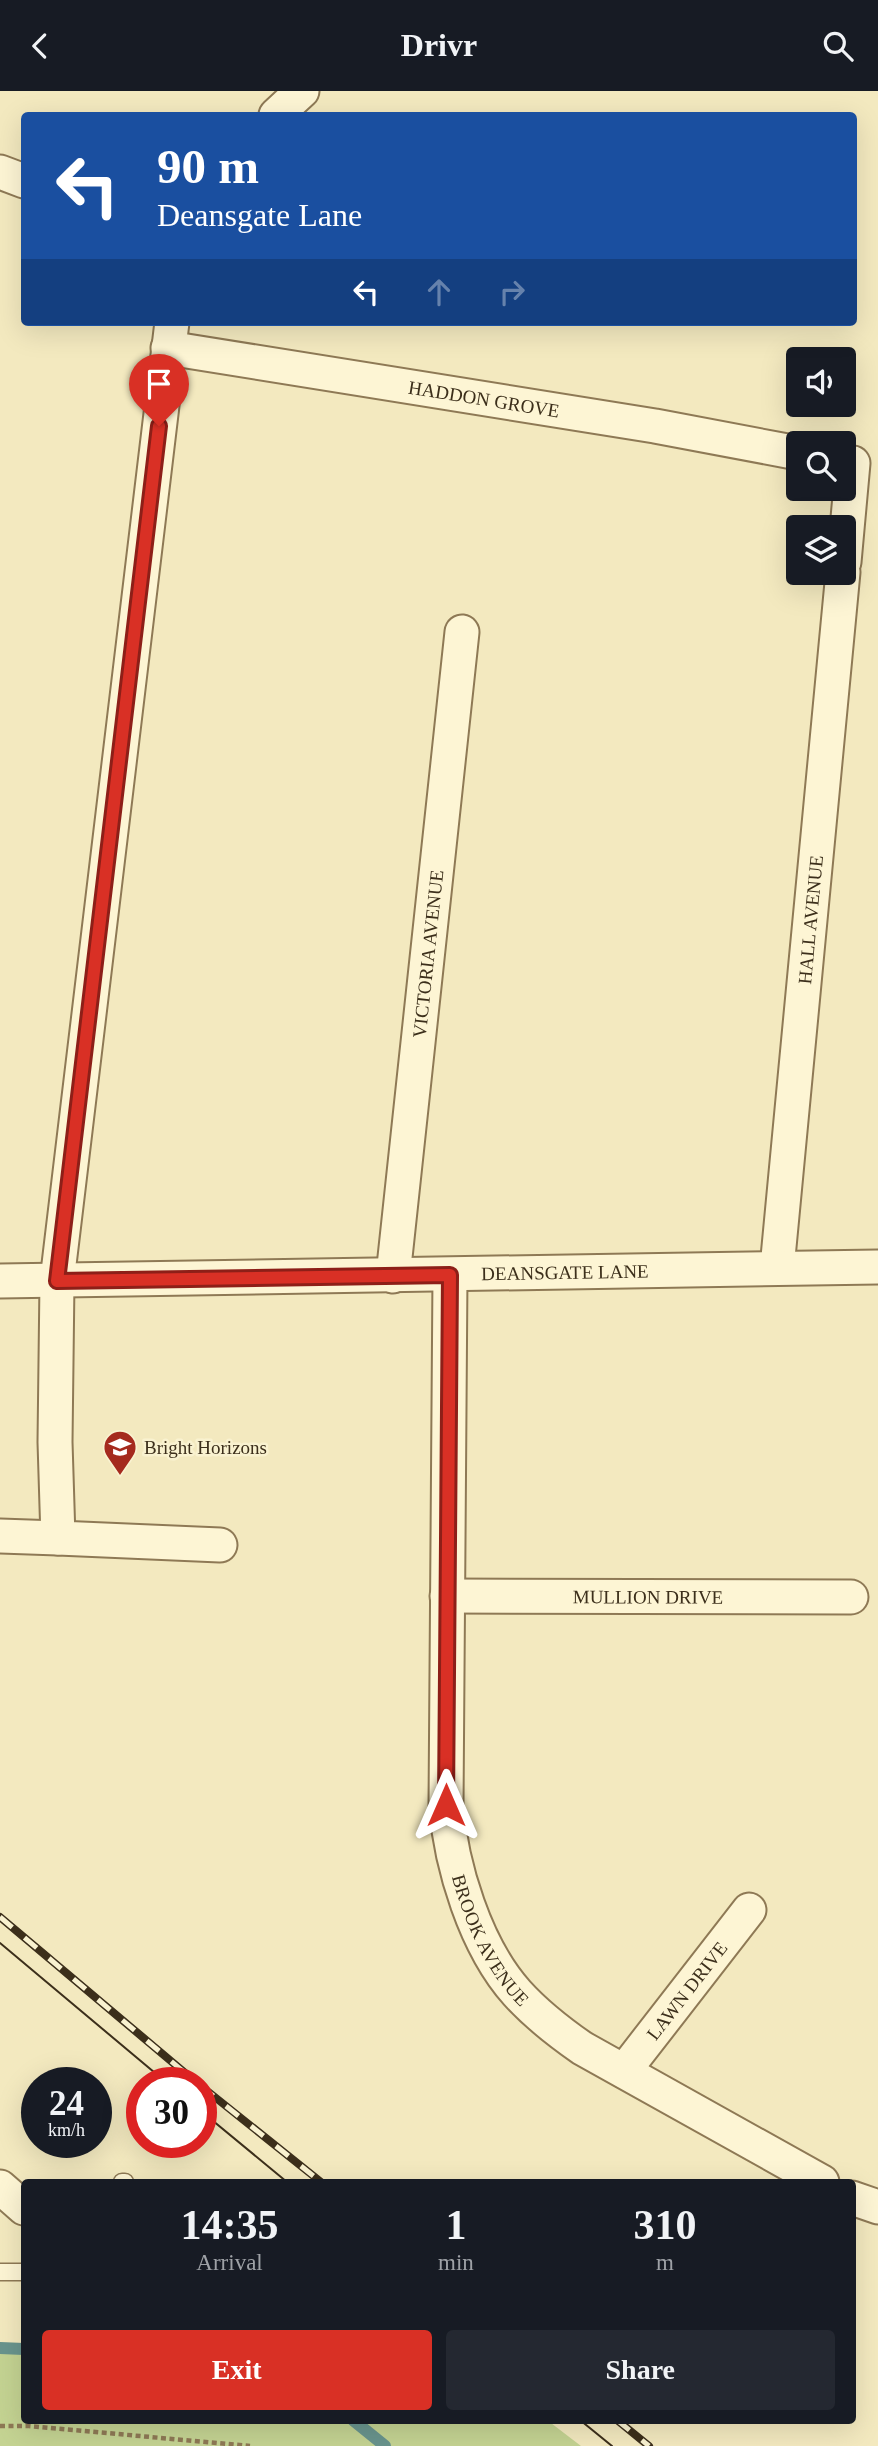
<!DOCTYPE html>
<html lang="en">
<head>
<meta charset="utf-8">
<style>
	body { margin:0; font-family:"Times New Roman",serif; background:#242831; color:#f1f3f6; height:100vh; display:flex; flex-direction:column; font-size:26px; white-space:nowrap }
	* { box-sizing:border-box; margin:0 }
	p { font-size:23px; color:#9ea1a6 }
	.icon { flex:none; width:38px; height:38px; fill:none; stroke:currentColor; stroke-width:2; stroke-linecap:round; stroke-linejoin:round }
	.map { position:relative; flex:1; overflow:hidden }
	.details { position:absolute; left:21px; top:2088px; width:835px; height:245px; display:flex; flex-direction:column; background:#171b24; border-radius:7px; box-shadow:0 7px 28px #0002 }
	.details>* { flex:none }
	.hud { position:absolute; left:21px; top:21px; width:836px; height:214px; border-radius:7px; box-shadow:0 7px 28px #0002; background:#1a4fa0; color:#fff; overflow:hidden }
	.tools { position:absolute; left:786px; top:256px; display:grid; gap:14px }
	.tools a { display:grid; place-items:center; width:70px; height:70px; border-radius:7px; background:#171b24; box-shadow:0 7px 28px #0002; font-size:35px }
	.speed { position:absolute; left:21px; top:1976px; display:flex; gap:14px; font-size:35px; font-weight:700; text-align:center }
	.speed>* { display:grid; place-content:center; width:91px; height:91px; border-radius:50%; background:#171b24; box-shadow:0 7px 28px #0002; line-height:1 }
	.speed small { font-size:18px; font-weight:400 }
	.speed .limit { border:10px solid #d22; background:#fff; color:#111 }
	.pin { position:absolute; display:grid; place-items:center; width:60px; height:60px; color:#fff; margin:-72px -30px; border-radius:50% 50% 50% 0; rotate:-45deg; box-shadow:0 0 7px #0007 }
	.pin .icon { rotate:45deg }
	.me { position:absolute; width:77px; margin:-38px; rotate:0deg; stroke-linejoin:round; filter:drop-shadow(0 0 5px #0008) }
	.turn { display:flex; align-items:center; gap:24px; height:147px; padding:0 21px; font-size:32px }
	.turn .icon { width:91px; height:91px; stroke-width:2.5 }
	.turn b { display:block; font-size:49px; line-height:60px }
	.lanes { display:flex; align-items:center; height:66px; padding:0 21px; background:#0003; justify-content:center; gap:35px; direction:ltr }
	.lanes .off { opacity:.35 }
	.eta { display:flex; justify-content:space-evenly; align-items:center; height:119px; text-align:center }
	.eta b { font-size:42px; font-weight:600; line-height:49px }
	.cta { display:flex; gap:14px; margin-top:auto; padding:14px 21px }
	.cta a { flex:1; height:80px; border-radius:7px; background:#d93025; color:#fff; font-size:28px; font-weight:600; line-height:80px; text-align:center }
	.cta a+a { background:#242831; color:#f1f3f6 }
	header { display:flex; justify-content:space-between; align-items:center; height:91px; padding:0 21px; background:#171b24; font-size:32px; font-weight:600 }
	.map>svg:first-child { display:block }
	.green { fill:#c4d392 }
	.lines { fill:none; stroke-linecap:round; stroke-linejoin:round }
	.stream { stroke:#69948d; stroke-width:12 }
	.lane-casing { stroke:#8e7955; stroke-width:19 }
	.street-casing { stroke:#8e7955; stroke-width:37 }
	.path { stroke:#8e7955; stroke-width:4.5; stroke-dasharray:5 3.5; stroke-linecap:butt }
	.lane { stroke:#fdf5d4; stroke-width:16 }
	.street { stroke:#fdf5d4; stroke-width:33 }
	.tram { stroke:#3c2f1b; stroke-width:2 }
	.rail-casing { stroke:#3c2f1b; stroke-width:8 }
	.rail { stroke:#f9f2d0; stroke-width:5; stroke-dasharray:16; stroke-linecap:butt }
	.route-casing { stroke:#8d1f18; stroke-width:18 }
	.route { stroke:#d93025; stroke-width:12 }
	.labels { text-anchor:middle; stroke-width:5; stroke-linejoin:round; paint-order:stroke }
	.street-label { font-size:19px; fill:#3c2f1b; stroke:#f9f2d0 }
	.poi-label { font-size:19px; fill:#3c2f1b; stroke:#f9f2d0; text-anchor:start }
</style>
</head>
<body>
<header><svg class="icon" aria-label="back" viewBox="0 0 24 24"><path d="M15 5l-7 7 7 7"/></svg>Drivr<svg class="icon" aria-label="search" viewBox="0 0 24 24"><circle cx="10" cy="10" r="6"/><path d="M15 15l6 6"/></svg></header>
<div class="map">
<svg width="878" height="2355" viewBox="0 0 878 2355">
	<rect width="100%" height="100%" fill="#f3e9bf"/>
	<!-- green -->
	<path class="green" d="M0,2253L24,2254V2329H547L581,2355H0Z"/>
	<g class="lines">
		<!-- stream -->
		<path class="stream" d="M0,2257L24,2258
			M353,2329L385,2355"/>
		<defs>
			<path id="lane" d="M122,2091H125
				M0,2181H24"/>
			<g id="street">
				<path d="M276,24L302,0"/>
				<path d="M0,81L24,90"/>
				<path d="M172,231L57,1190L55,1351L58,1447L220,1454"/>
				<path id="s1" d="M168,257L655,335L798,362"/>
				<path d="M844,471L853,372"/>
				<path id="s2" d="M777,1177L843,481"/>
				<path id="s3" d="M450,1184L446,1714C451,1775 475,1855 517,1902C536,1923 559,1941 582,1957L822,2091"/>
				<path id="s4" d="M393,1185L462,541"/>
				<path id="s5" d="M0,1190L878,1176"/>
				<path d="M0,1445L58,1447"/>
				<path id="s6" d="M447,1505L851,1506"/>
				<path id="s7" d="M624,1980L749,1819"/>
				<path d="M0,2096L24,2117"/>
				<path d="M852,2107L878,2116"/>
			</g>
		</defs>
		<!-- lane casing -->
		<use href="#lane" class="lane-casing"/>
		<!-- street casing -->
		<use href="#street" class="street-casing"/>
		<!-- path -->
		<path class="path" d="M0,2335H29L250,2355"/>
		<!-- lane -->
		<use href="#lane" class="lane"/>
		<!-- street -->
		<use href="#street" class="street"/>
		<!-- tram -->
		<path class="tram" d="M0,1852L167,1992
			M201,2020L287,2091
			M580,2329L612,2355"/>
		<defs>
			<path id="rail" d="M0,1826L197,1992
				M201,1995L321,2091
				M617,2329L649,2355"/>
		</defs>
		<!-- rail casing -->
		<use href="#rail" class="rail-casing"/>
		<!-- rail -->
		<use href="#rail" class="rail"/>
	</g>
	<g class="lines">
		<defs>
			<path id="route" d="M159,335L57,1190L450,1184L446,1714"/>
		</defs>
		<!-- route casing -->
		<use href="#route" class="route-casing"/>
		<!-- route -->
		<use href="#route" class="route"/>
	</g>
	<!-- icons -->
	<defs>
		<symbol id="school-pin" viewBox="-11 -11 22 30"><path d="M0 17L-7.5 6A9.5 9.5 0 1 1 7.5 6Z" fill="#a52a1e" stroke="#f9f2d0"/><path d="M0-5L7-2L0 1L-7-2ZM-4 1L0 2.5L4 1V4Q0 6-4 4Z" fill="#fff"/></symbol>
	</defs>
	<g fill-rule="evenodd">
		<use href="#school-pin" x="101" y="1337" width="38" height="52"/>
	</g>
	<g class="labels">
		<!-- street labels -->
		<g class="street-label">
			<text dy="7" stroke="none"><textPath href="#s1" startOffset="320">HADDON GROVE</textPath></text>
			<text dy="7" stroke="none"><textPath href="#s2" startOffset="350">HALL AVENUE</textPath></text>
			<text dy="7" stroke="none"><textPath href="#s4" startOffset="324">VICTORIA AVENUE</textPath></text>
			<text dy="7" stroke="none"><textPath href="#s5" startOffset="565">DEANSGATE LANE</textPath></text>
			<text dy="7" stroke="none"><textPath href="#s6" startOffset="201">MULLION DRIVE</textPath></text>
			<text dy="7" stroke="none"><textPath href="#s3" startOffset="674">BROOK AVENUE</textPath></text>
			<text dy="7" stroke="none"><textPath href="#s7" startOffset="102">LAWN DRIVE</textPath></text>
		</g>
		<!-- poi labels -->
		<g class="poi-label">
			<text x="144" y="1363">Bright Horizons</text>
		</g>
	</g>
</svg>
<div class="tools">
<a><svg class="icon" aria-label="sound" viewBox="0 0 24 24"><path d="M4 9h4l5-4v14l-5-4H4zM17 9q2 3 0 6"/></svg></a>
<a><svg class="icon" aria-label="search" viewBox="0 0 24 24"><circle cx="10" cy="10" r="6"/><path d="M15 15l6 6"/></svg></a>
<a><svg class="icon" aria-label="layers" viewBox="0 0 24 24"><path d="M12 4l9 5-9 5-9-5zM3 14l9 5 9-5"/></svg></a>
</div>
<div class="speed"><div>24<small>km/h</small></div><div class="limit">30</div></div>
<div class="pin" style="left:159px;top:335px;background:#d93025"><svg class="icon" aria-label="arrive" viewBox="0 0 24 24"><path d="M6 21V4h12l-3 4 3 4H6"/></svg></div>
<svg class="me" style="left:446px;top:1714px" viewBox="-20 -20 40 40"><path d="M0-17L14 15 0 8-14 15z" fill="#d93025" stroke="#fff" stroke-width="4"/></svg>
<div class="hud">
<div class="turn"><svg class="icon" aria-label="left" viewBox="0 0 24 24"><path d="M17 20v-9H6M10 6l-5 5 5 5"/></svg><div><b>90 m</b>Deansgate Lane</div></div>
<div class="lanes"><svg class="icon" aria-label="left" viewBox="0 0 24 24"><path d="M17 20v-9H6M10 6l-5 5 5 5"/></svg><svg class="icon off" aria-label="ahead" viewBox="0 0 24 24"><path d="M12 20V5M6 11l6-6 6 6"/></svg><svg class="icon off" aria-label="right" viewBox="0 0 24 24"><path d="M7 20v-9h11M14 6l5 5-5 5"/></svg></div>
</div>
<section class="details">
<div class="eta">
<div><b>14:35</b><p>Arrival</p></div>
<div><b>1</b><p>min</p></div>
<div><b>310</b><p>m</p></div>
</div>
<div class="cta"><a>Exit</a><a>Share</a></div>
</section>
</div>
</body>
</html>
